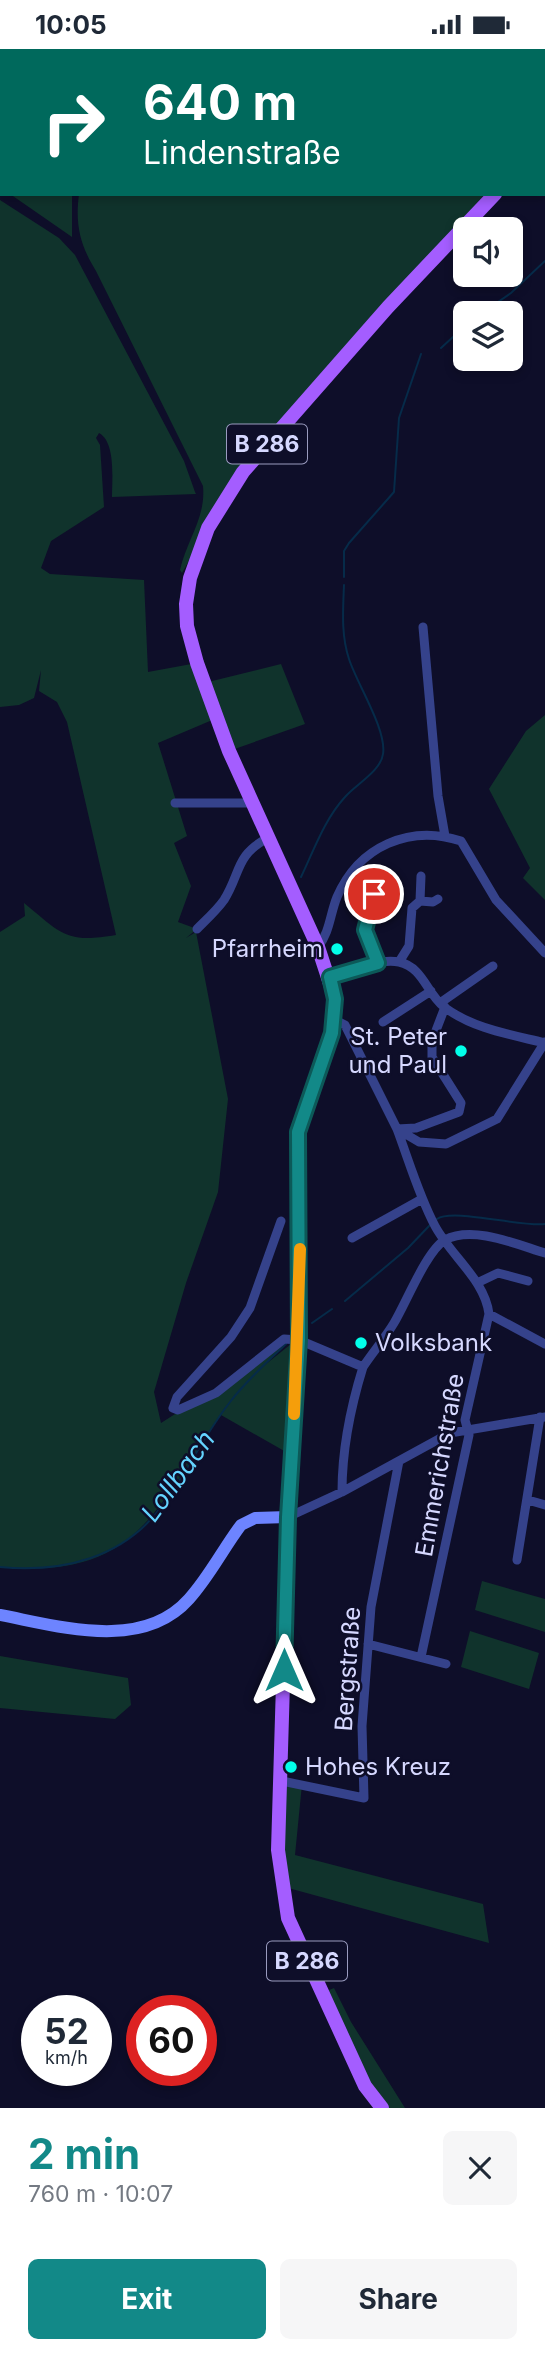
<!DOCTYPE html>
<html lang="en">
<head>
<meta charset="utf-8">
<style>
	body { margin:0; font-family:Inter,sans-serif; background:#f6f6f7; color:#1f2937; height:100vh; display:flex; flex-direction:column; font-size:26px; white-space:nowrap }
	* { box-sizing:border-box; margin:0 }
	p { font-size:23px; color:#747a83 }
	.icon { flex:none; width:38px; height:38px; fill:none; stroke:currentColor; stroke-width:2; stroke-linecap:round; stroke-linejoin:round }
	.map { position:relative; height:2059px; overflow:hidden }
	.side { display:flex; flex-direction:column; background:#fff; flex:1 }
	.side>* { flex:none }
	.hud { position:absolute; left:0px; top:0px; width:546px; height:147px; box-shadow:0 4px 10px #0003; background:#00695c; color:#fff; overflow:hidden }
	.fabs { position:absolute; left:453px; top:168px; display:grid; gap:14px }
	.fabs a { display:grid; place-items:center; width:70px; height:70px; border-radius:10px; background:#fff; box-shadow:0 4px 10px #0003; font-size:35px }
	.speed { position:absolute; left:21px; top:1946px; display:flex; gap:14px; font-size:35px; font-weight:700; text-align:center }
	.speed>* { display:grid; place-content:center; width:91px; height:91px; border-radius:50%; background:#fff; box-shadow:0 4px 10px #0003; line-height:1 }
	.speed small { font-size:18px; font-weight:400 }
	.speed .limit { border:10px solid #d22; background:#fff; color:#111 }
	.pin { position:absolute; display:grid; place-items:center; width:60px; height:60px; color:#fff; margin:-30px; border:4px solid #fff; border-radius:50%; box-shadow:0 2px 7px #0007 }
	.me { position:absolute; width:77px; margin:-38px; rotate:0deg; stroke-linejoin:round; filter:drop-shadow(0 0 5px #0008) }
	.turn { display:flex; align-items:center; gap:24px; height:147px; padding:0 28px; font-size:32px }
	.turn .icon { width:91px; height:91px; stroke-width:2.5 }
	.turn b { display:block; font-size:49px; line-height:60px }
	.round { display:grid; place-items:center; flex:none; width:74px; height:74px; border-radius:10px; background:#f6f6f7 }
	.summary { display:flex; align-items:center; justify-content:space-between; height:119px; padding:0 28px }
	h1 { font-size:42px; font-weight:700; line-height:52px; color:#128988 }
	.primary-button { display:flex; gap:14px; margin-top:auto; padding:14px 28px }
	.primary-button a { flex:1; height:80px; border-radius:10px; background:#128988; color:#fff; font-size:28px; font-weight:700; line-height:80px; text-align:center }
	.primary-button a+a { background:#f6f6f7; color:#1f2937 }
	.status { display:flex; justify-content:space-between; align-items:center; height:49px; padding:0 35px; background:#fff; direction:ltr }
	.status svg { height:19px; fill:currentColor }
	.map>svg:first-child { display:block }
	.green { fill:#10332c }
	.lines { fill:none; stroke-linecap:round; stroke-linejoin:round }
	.stream { stroke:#062b49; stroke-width:2 }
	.street { stroke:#35428b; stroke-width:9 }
	.secondary { stroke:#6d84ff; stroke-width:12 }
	.primary { stroke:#a45dff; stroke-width:14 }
	.route-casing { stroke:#0c5958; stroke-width:18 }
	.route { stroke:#128988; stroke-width:12 }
	.slow { stroke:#f59e0b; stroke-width:12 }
	.poi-dot { fill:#02ffea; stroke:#0e0e29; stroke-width:2.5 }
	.labels { text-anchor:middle; stroke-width:5; stroke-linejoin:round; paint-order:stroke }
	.shield { fill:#0e0e29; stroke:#9a9bbf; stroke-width:2 }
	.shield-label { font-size:23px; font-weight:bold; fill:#d6d8ff }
	.poi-label { font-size:24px; fill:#d6d8ff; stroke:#0e0e29; text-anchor:end }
	.street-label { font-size:24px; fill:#d6d8ff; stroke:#0e0e29 }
	.water-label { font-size:26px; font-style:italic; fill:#64d4ff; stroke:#0e0e29 }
</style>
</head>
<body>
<div class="status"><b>10:05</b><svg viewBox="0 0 49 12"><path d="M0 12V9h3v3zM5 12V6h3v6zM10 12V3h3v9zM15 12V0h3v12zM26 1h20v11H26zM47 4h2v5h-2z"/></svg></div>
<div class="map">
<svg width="545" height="2059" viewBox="0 0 545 2059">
	<rect width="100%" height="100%" fill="#0e0e29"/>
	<!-- green -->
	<path class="green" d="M0,0H539L2,2V139Z
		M10,145H72V188Z
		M79,145H485L247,410L182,524L180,521C187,490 206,469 203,437L96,222C80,196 75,176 79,145Z
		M0,151L59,189L75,206L184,412L195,443L196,445L112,448C112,431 116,393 99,384L96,389L100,396L104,458L51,492L41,519L50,525L144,531L148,623L197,614L204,634L281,615L305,675L229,702L217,669L158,694L187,787L174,794L191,837L178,873L197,880L186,889L196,883L228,1050L218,1143L186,1234L154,1343L161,1374L288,1293L261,1319L291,1295L286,1403L221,1366C155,1461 136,1531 0,1518V883L25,867L24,854C61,884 65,895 116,886L67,673L57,653L39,642L41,621L34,649L19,656L0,658Z
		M545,666V851L523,829L530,819L489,740L526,682Z
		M482,1532L545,1550V1583L475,1561Z
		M470,1582L539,1604L529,1640L461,1618Z
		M0,1607L128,1629L131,1656L115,1670L0,1659Z
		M282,1732L302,1735L295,1806L483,1855L489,1894L281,1837Z
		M334,1939L351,1973L405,2059H382L322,1944Z"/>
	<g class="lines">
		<!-- stream -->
		<path class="stream" d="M482,264L511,244L545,212
			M441,299L466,276
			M344,528V502L349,494L394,443L399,369L421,305
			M301,828C314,801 324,771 345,748C355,736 381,722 383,705C387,681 357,635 349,610C341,586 343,561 344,536
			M437,1170C453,1159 519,1178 545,1175
			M345,1252L408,1199L430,1176
			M312,1274L332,1260
			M0,1518C62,1524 124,1509 162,1457C187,1424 204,1386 230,1353C246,1332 266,1314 286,1295"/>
		<!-- street -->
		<path class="street" d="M423,578L438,747L445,787
			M175,754H251
			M374,844L365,881L378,914
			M420,852L433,853L438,850
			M197,880C206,871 217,861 224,851C241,824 235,806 268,789
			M318,898C330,883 330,865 337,848C359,797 410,775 461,792L496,851L545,904
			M399,913L409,897L412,859L420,852L421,827
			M330,928C350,922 378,909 399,913C423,918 427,945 444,958C474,980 508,985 545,994
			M440,954L493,917
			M335,971L345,976L397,1080L419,1093L446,1095L497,1070L545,993
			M383,973L431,942
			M281,1172L250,1259L231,1288L177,1348L173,1359L178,1361L216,1344L284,1290L299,1291L363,1318C373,1303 385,1289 394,1274C406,1254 427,1201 445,1191C473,1176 518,1196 545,1204
			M352,1189L422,1150
			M477,1234L498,1224L528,1232
			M489,1265L545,1295
			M342,1443C342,1399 350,1360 363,1318
			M528,1451L545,1456
			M288,1468L342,1443L450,1384L545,1368
			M517,1511L540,1368
			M368,1595L446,1615
			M421,1608L469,1386L465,1371L489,1265C485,1231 451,1207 435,1177C419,1147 409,1112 397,1080L416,1079L459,1063L461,1054L432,1008V992L445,958
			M282,1732L364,1749L362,1677L371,1558L399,1412"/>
		<!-- secondary -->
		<path class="secondary" d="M0,1566C59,1577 142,1603 189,1550C209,1528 223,1500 241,1476L255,1469L288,1468"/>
		<!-- primary -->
		<path class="primary" d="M542,2L543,0
			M382,2059L365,2037L288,1869L278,1801L288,1468L299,1291L298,1082L332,984L335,950L318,898L229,702L197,614L187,577L186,555L190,529L208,479L243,423L388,258L495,145"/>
	</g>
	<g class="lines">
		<defs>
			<path id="route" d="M284,1621L288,1468L299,1291L298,1083L332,984L335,950L330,928L378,914L365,881L374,845"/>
		</defs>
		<!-- route casing -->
		<use href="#route" class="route-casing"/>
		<!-- route -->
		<use href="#route" class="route"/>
		<!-- slow -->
		<path class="slow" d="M294,1365L300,1200"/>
	</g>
	<!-- markers -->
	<g class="poi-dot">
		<circle cx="337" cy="900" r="7"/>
		<circle cx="461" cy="1002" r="7"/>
		<circle cx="361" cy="1294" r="7"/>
		<circle cx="291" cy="1718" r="7"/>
	</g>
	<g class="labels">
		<!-- shield labels -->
		<g class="shield">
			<rect x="227" y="375.5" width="80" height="39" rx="5"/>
			<rect x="267" y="1892.5" width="80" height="39" rx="5"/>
		</g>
		<g class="shield-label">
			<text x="267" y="403">B 286</text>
			<text x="307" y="1920">B 286</text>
		</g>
		<!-- poi labels -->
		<g class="poi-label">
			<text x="323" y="908">Pfarrheim</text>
			<text x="447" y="996">St. Peter<tspan x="447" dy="28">und Paul</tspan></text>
			<text x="375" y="1302" text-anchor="start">Volksbank</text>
			<text x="305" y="1726" text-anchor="start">Hohes Kreuz</text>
		</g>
		<!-- street labels -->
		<g class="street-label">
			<text transform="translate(440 1416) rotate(-80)" y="8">Emmerichstraße</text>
			<text transform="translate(348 1620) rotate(-86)" y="8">Bergstraße</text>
		</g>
		<!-- water labels -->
		<g class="water-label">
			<text transform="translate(178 1427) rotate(-54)" y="9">Lollbach</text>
		</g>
	</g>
</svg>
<div class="fabs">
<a><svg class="icon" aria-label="sound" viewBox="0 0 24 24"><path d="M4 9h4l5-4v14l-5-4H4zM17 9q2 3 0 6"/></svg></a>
<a><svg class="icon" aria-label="layers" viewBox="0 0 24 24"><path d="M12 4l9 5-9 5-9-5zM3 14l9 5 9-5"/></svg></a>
</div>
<div class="speed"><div>52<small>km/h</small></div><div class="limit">60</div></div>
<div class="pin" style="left:374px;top:845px;background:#d93025"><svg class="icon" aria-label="arrive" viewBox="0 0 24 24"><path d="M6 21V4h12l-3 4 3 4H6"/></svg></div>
<svg class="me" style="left:284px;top:1621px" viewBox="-20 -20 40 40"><path d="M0-17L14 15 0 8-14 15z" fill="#128988" stroke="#fff" stroke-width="4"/></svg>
<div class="hud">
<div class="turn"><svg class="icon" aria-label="right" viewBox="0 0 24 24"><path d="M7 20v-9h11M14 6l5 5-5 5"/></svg><div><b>640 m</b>Lindenstraße</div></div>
</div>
</div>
<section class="side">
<div class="summary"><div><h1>2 min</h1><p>760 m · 10:07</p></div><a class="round"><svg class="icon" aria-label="close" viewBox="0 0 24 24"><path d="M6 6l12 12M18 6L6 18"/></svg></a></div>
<div class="primary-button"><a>Exit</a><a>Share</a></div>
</section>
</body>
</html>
